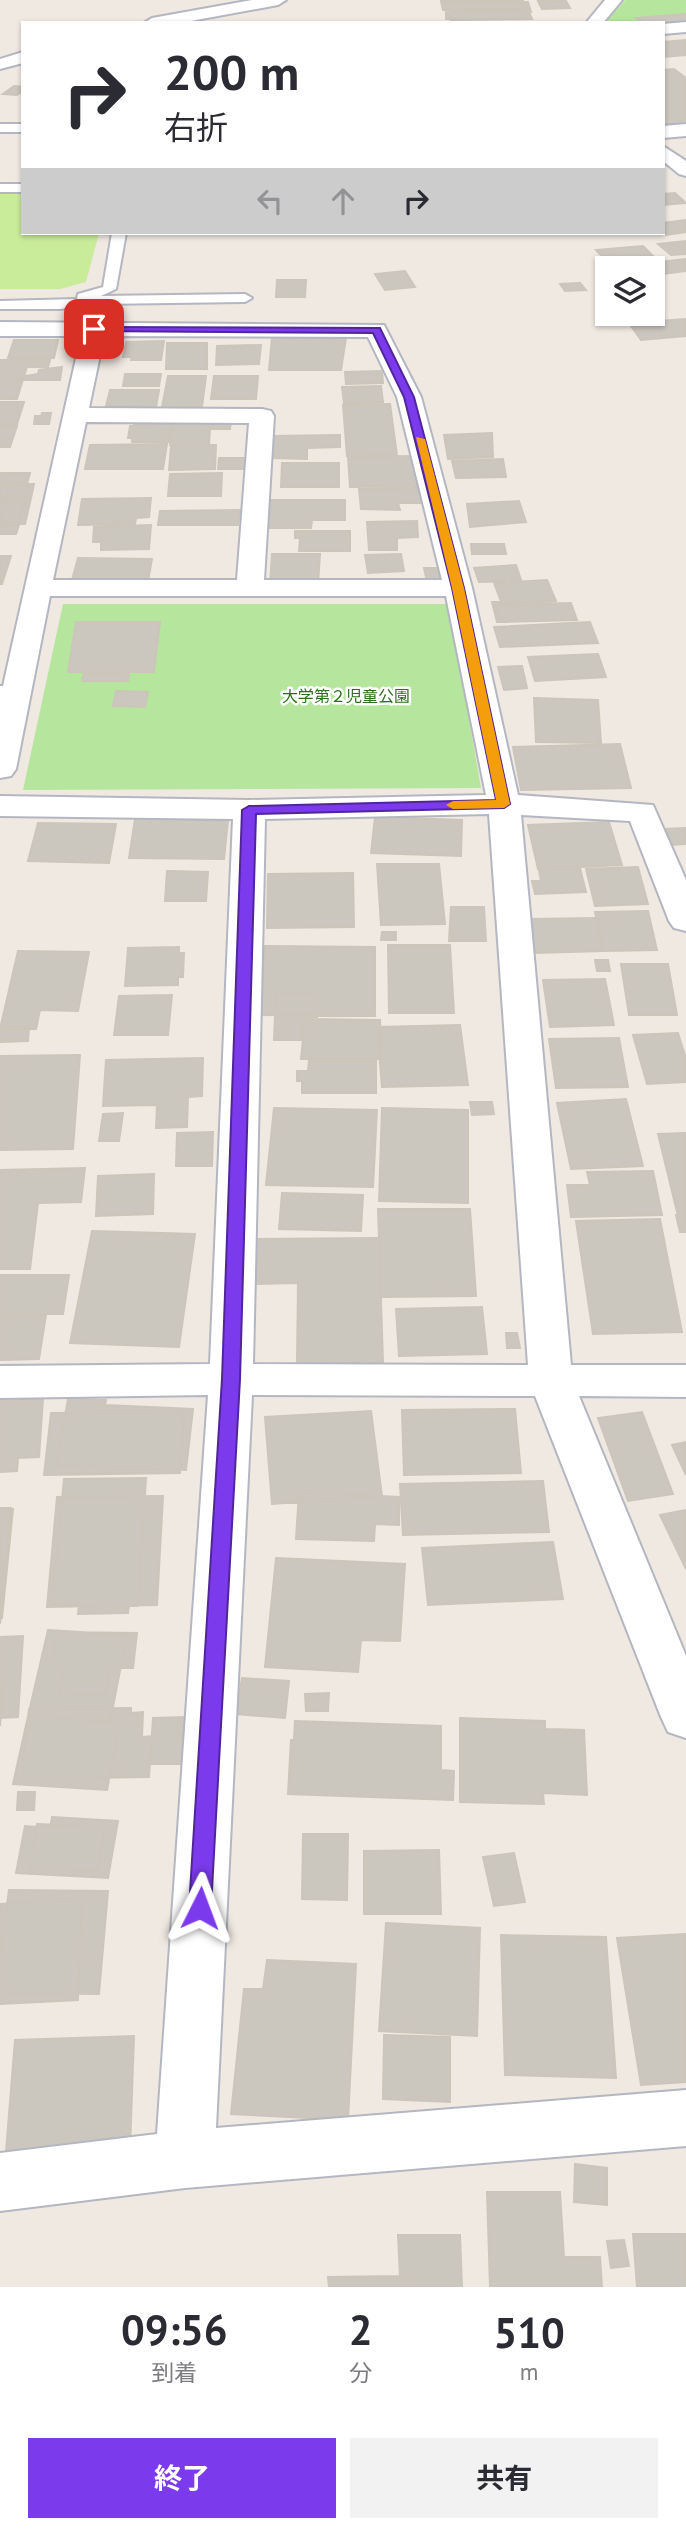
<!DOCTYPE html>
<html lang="ja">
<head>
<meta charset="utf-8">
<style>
	body { margin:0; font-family:"PT Sans","Noto Sans JP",sans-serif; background:#f2f2f3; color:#2b2b33; height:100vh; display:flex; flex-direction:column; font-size:26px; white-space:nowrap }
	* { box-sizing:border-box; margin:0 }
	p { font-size:23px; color:#7c7c81 }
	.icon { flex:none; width:38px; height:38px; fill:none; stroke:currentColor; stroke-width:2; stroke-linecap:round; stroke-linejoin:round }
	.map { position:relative; height:2287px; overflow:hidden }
	.sheet { display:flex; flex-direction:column; background:#fff; flex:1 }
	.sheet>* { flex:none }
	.banner { position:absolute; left:21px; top:21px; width:644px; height:214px; border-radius:0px; box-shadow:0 2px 5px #0004; background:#fff; color:#2b2b33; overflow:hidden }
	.tools { position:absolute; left:595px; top:256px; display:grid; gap:14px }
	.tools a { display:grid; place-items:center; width:70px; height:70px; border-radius:0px; background:#fff; box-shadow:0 2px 5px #0004; font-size:35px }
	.pin { position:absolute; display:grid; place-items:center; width:60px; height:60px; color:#fff; margin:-30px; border-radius:14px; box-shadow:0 4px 10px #0006 }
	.me { position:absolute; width:77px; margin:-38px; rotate:3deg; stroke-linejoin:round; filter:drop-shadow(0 0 5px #0008) }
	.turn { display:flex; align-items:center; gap:24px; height:147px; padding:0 28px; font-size:32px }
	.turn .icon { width:91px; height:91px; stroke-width:2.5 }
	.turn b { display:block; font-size:49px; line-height:60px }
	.lanes { display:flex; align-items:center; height:66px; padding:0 28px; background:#0003; justify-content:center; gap:35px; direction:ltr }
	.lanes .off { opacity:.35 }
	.eta { display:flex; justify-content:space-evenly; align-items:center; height:119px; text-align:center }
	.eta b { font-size:42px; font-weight:700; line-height:49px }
	.primary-button { display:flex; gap:14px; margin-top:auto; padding:14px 28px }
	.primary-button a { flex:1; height:80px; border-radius:0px; background:#7c3aed; color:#fff; font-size:28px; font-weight:700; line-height:80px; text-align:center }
	.primary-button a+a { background:#f2f2f3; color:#2b2b33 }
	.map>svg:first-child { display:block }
	.green { fill:#b6e59e }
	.pitch { fill:#c9ec9a }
	.building { fill:#cbc7bf; stroke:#cbc5ba; stroke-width:2 }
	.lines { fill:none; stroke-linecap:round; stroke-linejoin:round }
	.service-casing { stroke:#b4b7c1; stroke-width:4 }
	.minor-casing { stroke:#b4b7c1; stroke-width:4 }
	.secondary-casing { stroke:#b4b7c1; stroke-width:4 }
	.service { fill:#fff; fill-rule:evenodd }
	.minor { fill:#fff; fill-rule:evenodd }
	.secondary { fill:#fff; fill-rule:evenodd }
	.route { fill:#7c3aed; stroke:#51269a; stroke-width:2 }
	.slow { fill:#f59e0b }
	.labels { text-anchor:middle; stroke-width:5; stroke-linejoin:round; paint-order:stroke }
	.far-park-label { font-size:16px; fill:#2c6e1b; stroke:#fff }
</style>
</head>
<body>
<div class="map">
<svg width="686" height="2287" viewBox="0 0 686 2287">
	<rect width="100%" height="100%" fill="#efe9e1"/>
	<!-- green -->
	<path class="green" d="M625,0H686V24L663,26V23H605Z
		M63,604H449L481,788L23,790Z"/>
	<!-- pitch -->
	<path class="pitch" d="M0,194H23V233H99L86,282L60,289H0Z"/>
	<!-- building -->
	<path class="building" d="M441,1H523L525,9L443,10Z
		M538,1H566L570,8L542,9Z
		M443,2H528L531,12L445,10Z
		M446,12H524L525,19H446Z
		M450,12H529L532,19L451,20Z
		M686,14V22L644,23L636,18Z
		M686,40V55L663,57V42Z
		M674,69L686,78V124L663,126V70Z
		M14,86L23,87V91L17,95L3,94Z
		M675,193L686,203L663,205V194Z
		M686,220V232L666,235L663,232V223Z
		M686,241V254L671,255L658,244Z
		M643,246L655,258L607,262L596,250Z
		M686,259V271L655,275L653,268H645L641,264Z
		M405,271L415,287L385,290L375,274Z
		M277,280H306L305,297H276Z
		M580,283L586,290L565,291L560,284Z
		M686,319V336L641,340L629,323Z
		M272,338H346L341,370H269Z
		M14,340H58L54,358H8Z
		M164,341L161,360H131L132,357H123L126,342Z
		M167,343H207V369H166Z
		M261,345L259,364L216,365L217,346Z
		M0,360H50L48,367H27L23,379H0Z
		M62,367L60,380H19L20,377L38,374L39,370Z
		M382,371L383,383L346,384L345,372Z
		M125,374H161L159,386H123Z
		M168,376H206L202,407H162Z
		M214,376H258L256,399H211Z
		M0,379H23L17,399H0Z
		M381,386L383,402L344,403L342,387Z
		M110,390H159L156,407L106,406Z
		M0,402H24L17,424H0Z
		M390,404L397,455L347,456L343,405Z
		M42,413H51L49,424H34L35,416H41Z
		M173,419H231L230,429H210L209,445H170Z
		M134,422H171L169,442H132V438H128L130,426H134Z
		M0,426H17L10,447H0Z
		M492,433L493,457L448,459L444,435Z
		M340,435V447L307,448V459L272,458L273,436Z
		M167,444L163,469H85L90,445Z
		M216,445L215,469L169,470L171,446Z
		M414,456L418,486L350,487L348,457Z
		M219,458H245L244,469H218Z
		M503,459L506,477L456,478L452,461Z
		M282,463H339V487H281Z
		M0,473H30L27,484H0Z
		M222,473L221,496H168L170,474Z
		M10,484H34L31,498H6Z
		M0,485H29L25,499H0Z
		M420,488L422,503H398L400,510L361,509L359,489Z
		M6,498H31L25,524H0Z
		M151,498L149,517L136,518L135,524L78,525L82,499Z
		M0,500H25L19,523H0Z
		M271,500H345V520H312L311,528H269Z
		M519,501L526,522L470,527L467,504Z
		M240,510L238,525H158L160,511Z
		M417,521L418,537L397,538V550H369L367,522Z
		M0,525H19L16,534H0Z
		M151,525L149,549L101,550V542H93L94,527Z
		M295,531H350V551H299L300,538H295Z
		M471,544H504L506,554H472Z
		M272,554H320L318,584H270Z
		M401,554L404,571L368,573L365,555Z
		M0,556H11L2,584H0Z
		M78,558L152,559L148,581L72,580Z
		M516,565L521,580L479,582L474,568Z
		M424,568H439L442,581L427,582Z
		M547,580L556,601L502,604L494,583Z
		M492,602H518L520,607H513L517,620L520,621L497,622Z
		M571,603L577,620L500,622L496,605Z
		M76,622H160L154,672H68Z
		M590,622L598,643L500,647L494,627Z
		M598,654L606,677L535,681L528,657Z
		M522,666L527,688L504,690L498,667Z
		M84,673H129L128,681H82Z
		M116,691L148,692L145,707L113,706Z
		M534,698L598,700L601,743L536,742Z
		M620,744L631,788L521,790L513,747Z
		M375,817L462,820L461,856L371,853Z
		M135,819L228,820L224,859L129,858Z
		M609,822L622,865L538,869L528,825Z
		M38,823L116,824L109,863L28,861Z
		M686,828V844L670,845L665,829Z
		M377,864H439L445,924L381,925Z
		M638,867L648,904L595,906L586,869Z
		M580,868L586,892L535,894L532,881H541L539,870Z
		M167,871L208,872L206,901H165Z
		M353,873L354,927L267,928L268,874Z
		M451,907H484L486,941H449Z
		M648,911L657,950L603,951L595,912Z
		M597,918L603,951L535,953L530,919Z
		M382,932H396V940H381Z
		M388,945H450L454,1013H389Z
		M265,946L375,947V1016L260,1015Z
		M179,947V953H184L183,977H178V985L125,986L128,948Z
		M18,951L89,952L78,1011L40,1010L36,1029H0Z
		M595,960H608L610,971H597Z
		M621,964H668L677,1015H629Z
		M605,979L614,1025L550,1027L543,980Z
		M276,993L317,994V1017H303L302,1040H274Z
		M172,995L168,1035H114L119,996Z
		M305,1019L380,1020L381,1059H301Z
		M460,1025L468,1085L382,1087L377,1027Z
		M29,1027L28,1041L0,1042V1028Z
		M678,1033L686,1059V1082L647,1084L633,1035Z
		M619,1038L628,1087L556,1088L549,1039Z
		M80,1055L73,1149L0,1150V1056Z
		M203,1058L202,1096L188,1097L187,1127L156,1128L157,1105L103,1106L106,1060Z
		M309,1060H376V1093H302V1081H297V1071H308Z
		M626,1099L643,1166L571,1169L557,1103Z
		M470,1102H492L494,1114L472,1115Z
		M274,1108L377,1110L373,1187L266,1185Z
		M382,1108L468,1110V1203L379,1201Z
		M123,1113L119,1141H99L103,1114Z
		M213,1132L212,1166H176L177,1133Z
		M686,1133V1215L678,1216L658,1134Z
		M85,1168L81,1202L38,1203L30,1269H0V1170Z
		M653,1171L662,1215L571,1217L567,1185H590L587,1172Z
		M154,1174L153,1214L96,1216L98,1176Z
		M282,1193L363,1195L361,1231L279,1229Z
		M378,1209H470L476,1296L381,1297Z
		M676,1215H686V1232H680Z
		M660,1219L682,1332L593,1334L576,1221Z
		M92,1231L195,1234L179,1347L70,1343Z
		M379,1238L383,1363H297L298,1283L252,1284L253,1239Z
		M0,1275H69L63,1314H0Z
		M482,1307L487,1354L399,1356L396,1309Z
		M0,1315H46L39,1359L0,1360Z
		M506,1333H517L520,1348H507Z
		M43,1399L39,1457L18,1458L17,1471L0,1472V1401Z
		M68,1399L106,1400L105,1405L193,1409L186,1470L56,1465Z
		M515,1409L521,1473L404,1475L402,1410Z
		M371,1411L382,1496L272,1504L265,1417Z
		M184,1412L180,1473L44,1475L51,1413Z
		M642,1412L673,1494L628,1501L598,1418Z
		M686,1442V1475L672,1445Z
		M146,1478L138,1606H129L128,1613L78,1614L79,1604H52L64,1479Z
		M543,1481L549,1532L403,1535L400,1484Z
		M299,1492L399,1497V1525L375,1524L374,1541L296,1539Z
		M163,1496L157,1605L47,1607L57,1497Z
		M0,1508H11L0,1624Z
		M0,1509H13L2,1618H0Z
		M686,1510V1569L660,1515Z
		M553,1542L563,1599L428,1605L422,1548Z
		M276,1558L405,1564L400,1641L361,1640L358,1672L265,1667Z
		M48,1630L127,1635L110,1722L28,1716Z
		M57,1632L137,1633L133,1668H109L106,1695L60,1694L64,1665L53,1664Z
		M23,1636L18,1717L0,1718V1637Z
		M0,1648H6L0,1726Z
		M242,1678L289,1681L285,1718L236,1714Z
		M329,1693L328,1711H306L305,1694Z
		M131,1708V1713L143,1712L142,1737L152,1736L149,1777L22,1779L29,1709Z
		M28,1716L120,1723L107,1790L13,1784Z
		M186,1717L184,1764H150L153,1718Z
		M460,1718L545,1721V1729L584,1730L587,1795L543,1793L544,1804L460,1802Z
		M295,1721L441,1726V1770L454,1771L453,1800L288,1794L291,1740H294Z
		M18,1792H35L34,1810H17Z
		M52,1817L118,1821L108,1878L16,1873L25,1826L50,1828Z
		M37,1824L105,1827L98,1871L30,1869Z
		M303,1834H348L347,1900L302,1899Z
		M439,1850L441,1914H364V1851Z
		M514,1853L525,1902L494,1906L483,1857Z
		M9,1890L108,1891L99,1994L0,1993V1959Z
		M82,1899L78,2000L0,2004V1904Z
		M386,1923L480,1928L477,2036L379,2031Z
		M686,1934V2082L641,2085L617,1938Z
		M501,1935L606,1937L616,2078L505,2075Z
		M267,1960L356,1964L348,2120L231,2114L244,1989H263Z
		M384,2035L450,2037V2102L383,2099Z
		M134,2036L130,2148L6,2152L15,2040Z
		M575,2164L607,2168V2205L574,2202Z
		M487,2192H560L564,2257H600L602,2287H490Z
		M633,2234H686V2287H637Z
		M398,2235H460L462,2287H329L328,2277L400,2276Z
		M624,2240L629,2266L611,2268L607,2241Z"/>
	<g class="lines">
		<defs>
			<path id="service" d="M0,124H23V132H0Z
				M0,184H23V192H0Z
				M112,233H126L116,289L101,296L245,294L252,298L245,302L100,304L60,309H0V301L77,299L78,294L103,287Z"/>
			<path id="minor" d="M605,0H622L603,23H586Z
				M686,22V32L663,34V24Z
				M686,124V136L663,138V126Z
				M663,146L686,161V176L679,174L663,161Z
				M0,322L384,325L421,397L472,588L518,795L653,805L686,880V931L674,928L669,921L630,821L521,815L571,1365H686V1397L579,1396L686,1656V1738L668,1732L661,1717L535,1396L252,1395L216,2128L686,2090V2146L185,2188L0,2211V2153L157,2134L208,1395L0,1398V1366L210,1364L233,819L0,816V796L249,800L486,795L446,596H50L16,769L11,776L0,778V686H3L81,336H0ZM104,336L368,337L397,397L442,580H264L274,416L271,411L262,409L89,408ZM86,422L249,423L237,580H53ZM489,814L528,1365L253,1364L265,819Z"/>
			<path id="secondary" d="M252,0H286L278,5L180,23H144L152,18Z
				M23,52V63L0,69V59Z"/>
		</defs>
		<!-- service casing -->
		<use href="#service" class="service-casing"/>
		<!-- minor casing -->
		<use href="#minor" class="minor-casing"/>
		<!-- secondary casing -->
		<use href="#secondary" class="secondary-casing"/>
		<!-- service -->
		<use href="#service" class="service"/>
		<!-- minor -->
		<use href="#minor" class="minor"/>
		<!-- secondary -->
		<use href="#secondary" class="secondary"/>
	</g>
	<!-- route -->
	<path class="route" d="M94,327L380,328L414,397L464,588L510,804L504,808L256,814L240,1379L211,1908L208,1915L200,1918L192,1915L189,1908L222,1379L242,810L249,806L496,800L452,588L404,397L373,333L91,331V327Z"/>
	<!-- slow -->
	<path class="slow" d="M416,437L425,439L464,588L510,804L504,808L453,809L446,805L453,801L496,800L452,588Z"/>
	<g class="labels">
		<!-- far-park labels -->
		<g class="far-park-label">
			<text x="346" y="702">大学第２児童公園</text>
		</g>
	</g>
</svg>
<div class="tools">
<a><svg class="icon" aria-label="layers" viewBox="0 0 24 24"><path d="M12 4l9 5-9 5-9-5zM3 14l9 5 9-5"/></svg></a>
</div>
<div class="pin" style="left:94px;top:329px;background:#d93025"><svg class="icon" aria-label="arrive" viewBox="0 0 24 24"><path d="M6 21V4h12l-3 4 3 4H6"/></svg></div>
<svg class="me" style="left:200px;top:1908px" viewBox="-20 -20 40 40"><path d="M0-17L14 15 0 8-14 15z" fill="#7c3aed" stroke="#fff" stroke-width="4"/></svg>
<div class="banner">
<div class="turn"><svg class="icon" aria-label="right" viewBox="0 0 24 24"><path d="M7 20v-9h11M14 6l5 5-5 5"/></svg><div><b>200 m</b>右折</div></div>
<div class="lanes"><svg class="icon off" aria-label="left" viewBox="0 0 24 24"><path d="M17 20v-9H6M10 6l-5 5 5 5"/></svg><svg class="icon off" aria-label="ahead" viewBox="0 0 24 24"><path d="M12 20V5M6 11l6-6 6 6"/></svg><svg class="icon" aria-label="right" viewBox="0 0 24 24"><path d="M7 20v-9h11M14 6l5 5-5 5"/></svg></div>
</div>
</div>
<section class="sheet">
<div class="eta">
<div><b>09:56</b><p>到着</p></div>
<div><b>2</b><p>分</p></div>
<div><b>510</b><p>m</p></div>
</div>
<div class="primary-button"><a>終了</a><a>共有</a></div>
</section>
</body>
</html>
